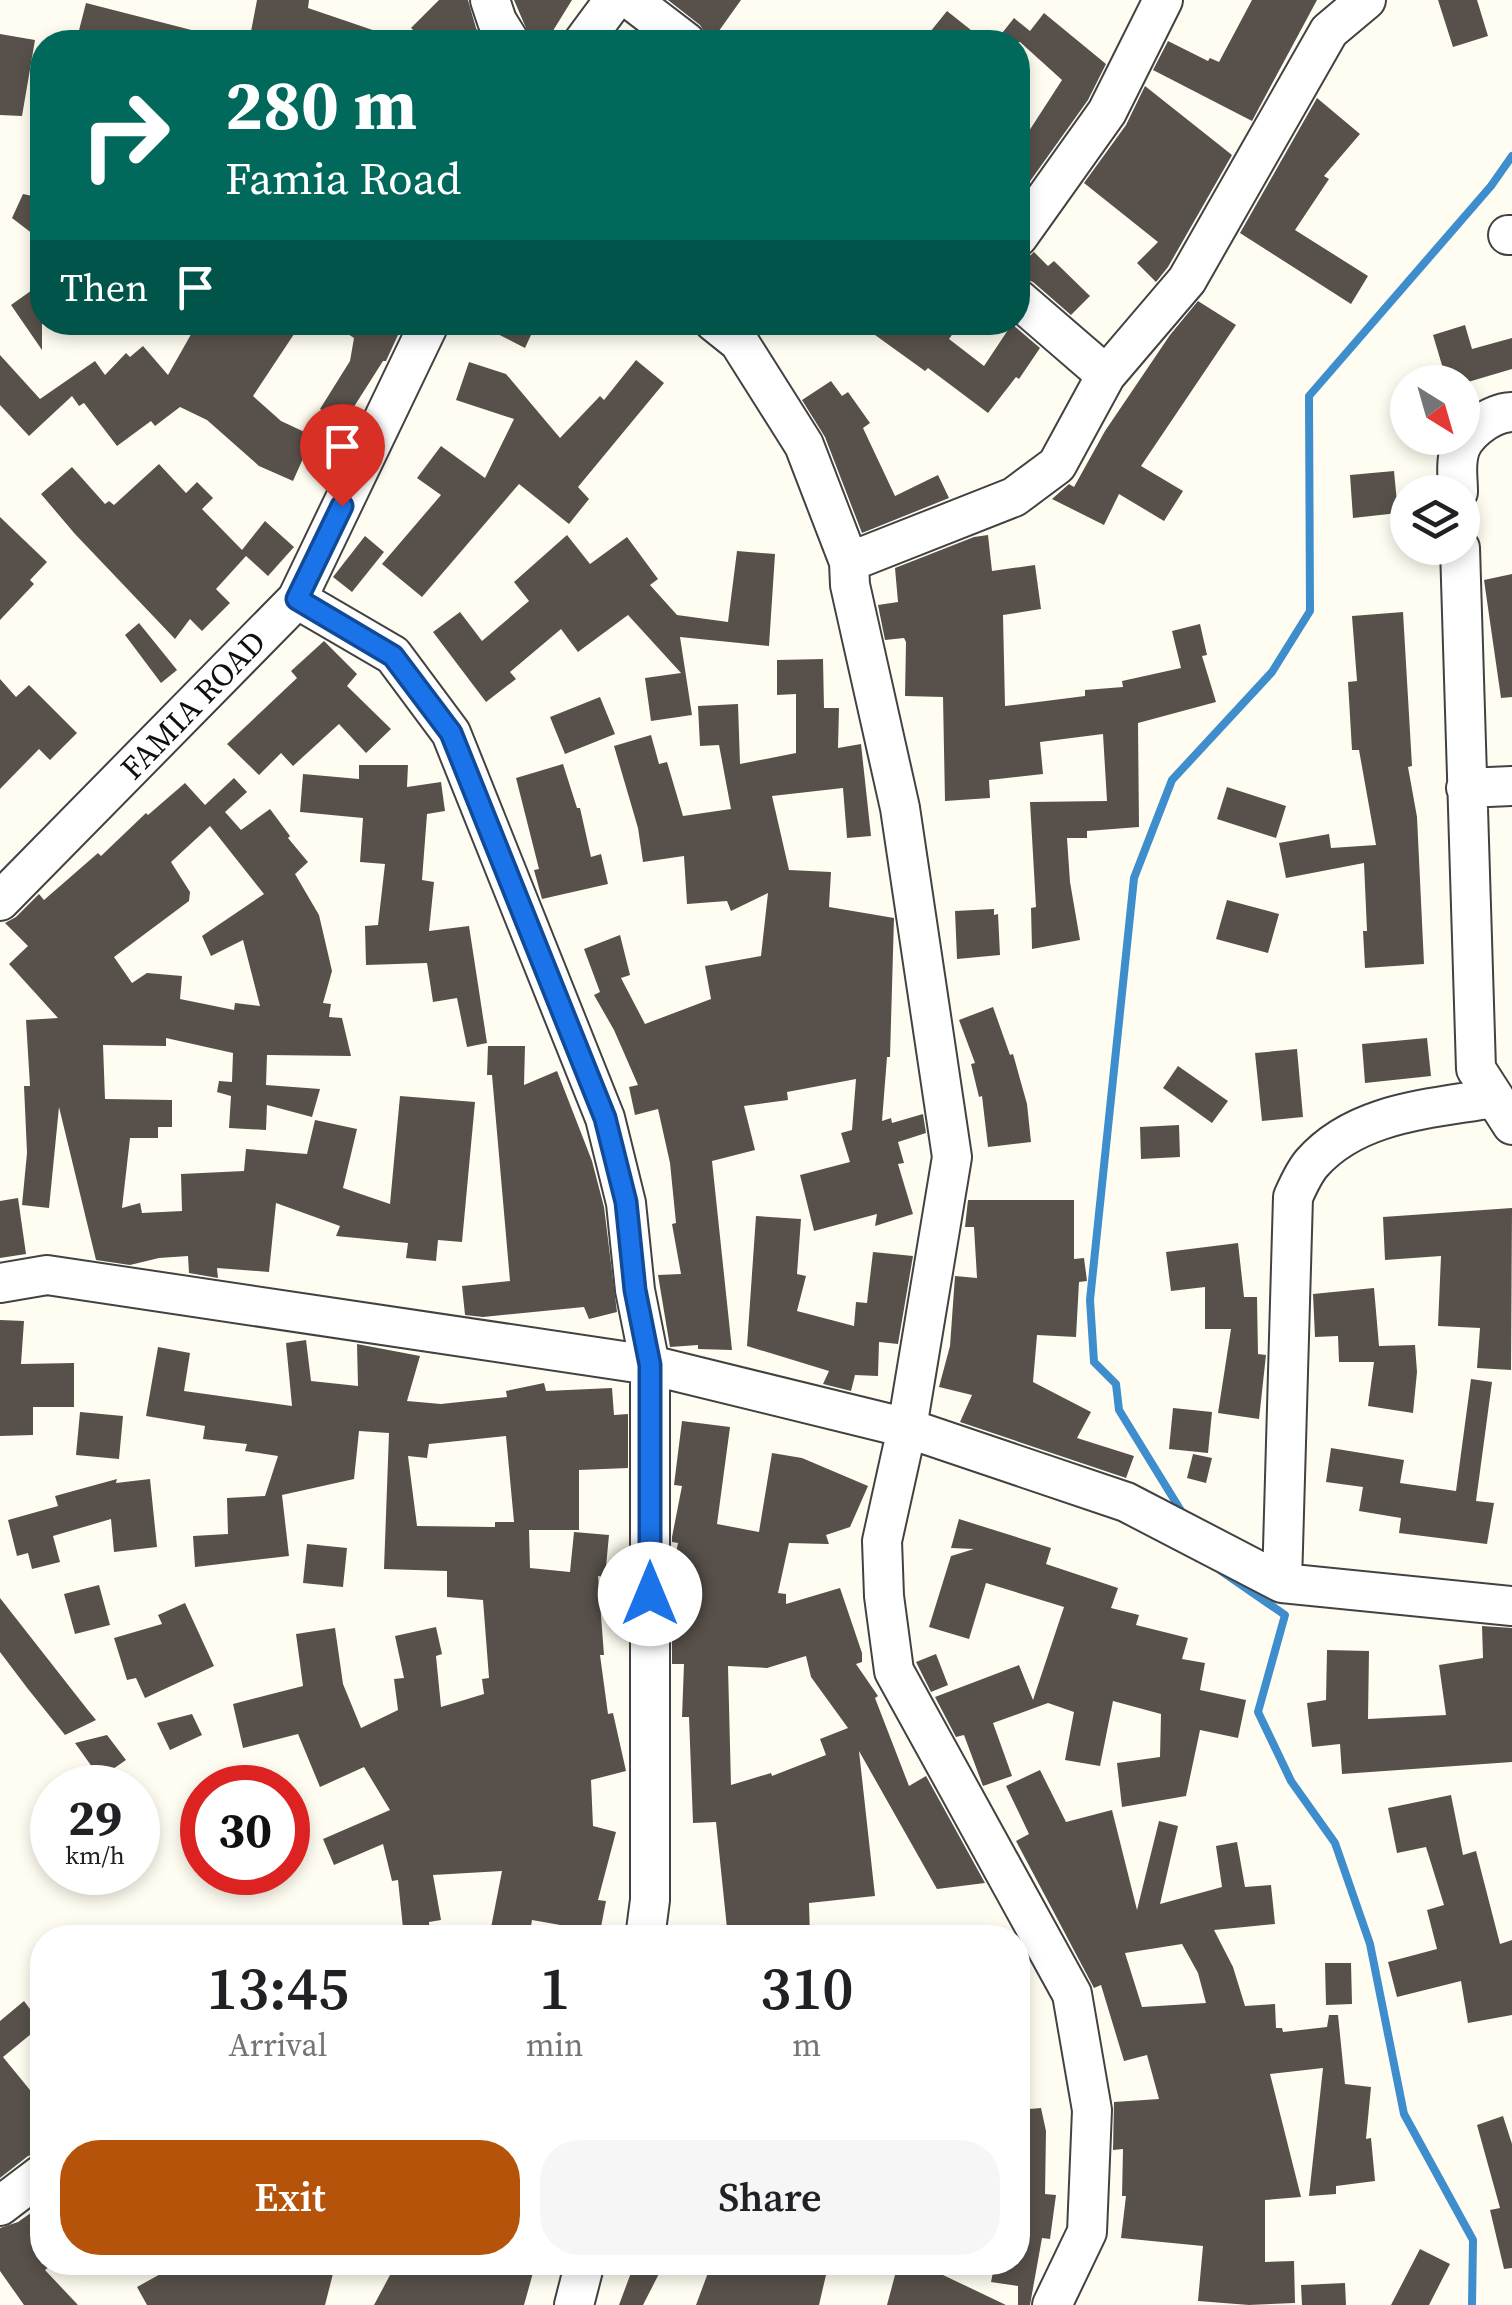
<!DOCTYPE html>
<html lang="en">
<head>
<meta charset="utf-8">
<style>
	body { margin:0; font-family:"Source Serif 4",serif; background:#f6f6f6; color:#202124; height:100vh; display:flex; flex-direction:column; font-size:38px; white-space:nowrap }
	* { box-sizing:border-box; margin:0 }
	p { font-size:32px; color:#757577 }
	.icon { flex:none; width:55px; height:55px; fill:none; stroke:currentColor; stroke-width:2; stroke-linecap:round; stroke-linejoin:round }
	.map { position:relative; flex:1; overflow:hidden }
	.drawer { position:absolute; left:30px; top:1925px; width:1000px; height:350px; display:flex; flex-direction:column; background:#fff; border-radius:40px; box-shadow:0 5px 15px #0003 }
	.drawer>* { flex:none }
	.top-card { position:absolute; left:30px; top:30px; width:1000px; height:305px; border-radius:40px; box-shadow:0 5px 15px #0003; background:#00695c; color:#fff; overflow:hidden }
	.needle { width:65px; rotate:143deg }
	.controls { position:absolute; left:1390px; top:365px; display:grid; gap:20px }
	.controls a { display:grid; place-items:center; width:90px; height:90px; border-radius:50%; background:#fff; box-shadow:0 5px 15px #0003; font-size:50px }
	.speed { position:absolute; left:30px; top:1765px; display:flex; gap:20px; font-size:50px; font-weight:700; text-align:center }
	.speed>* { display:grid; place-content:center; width:130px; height:130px; border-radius:50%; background:#fff; box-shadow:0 5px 15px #0003; line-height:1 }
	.speed small { font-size:25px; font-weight:400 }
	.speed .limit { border:15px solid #d22; background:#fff; color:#111 }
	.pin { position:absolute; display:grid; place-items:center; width:85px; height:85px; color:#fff; margin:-102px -42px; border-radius:50% 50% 50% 0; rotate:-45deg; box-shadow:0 0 10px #0007 }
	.pin .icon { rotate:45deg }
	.me { position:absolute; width:110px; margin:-55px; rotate:0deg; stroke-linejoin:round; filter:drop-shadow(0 0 8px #0008) }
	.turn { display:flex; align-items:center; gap:35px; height:210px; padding:0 30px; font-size:45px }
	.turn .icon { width:130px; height:130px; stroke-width:2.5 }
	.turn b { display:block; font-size:70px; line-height:85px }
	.then { display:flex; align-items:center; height:95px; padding:0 30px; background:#0003; gap:20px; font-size:38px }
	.eta { display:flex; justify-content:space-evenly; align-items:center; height:170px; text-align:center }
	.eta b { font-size:60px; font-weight:600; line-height:70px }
	.action { display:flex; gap:20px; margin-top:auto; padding:20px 30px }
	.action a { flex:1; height:115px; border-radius:40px; background:#b45309; color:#fff; font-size:40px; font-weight:600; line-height:115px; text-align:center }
	.action a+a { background:#f6f6f6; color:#202124 }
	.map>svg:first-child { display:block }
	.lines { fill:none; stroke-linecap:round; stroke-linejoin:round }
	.stream { stroke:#3e8dcd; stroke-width:8 }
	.building { fill:#58514b; fill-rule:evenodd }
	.minor-casing { stroke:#424242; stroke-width:42 }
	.minor { stroke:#fff; stroke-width:38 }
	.route-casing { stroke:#114b97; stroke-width:25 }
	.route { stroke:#1a73e8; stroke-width:18 }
	.labels { text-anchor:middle; stroke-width:10; stroke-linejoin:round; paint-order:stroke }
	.street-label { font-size:32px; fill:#0f0f0f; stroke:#fff }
</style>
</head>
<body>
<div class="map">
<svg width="1512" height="2305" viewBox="0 0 1512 2305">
	<rect width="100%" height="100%" fill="#fffdf1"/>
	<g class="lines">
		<!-- stream -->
		<path class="stream" d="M1183,1514L1119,1410L1116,1384L1094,1362L1090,1300L1134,878L1172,780L1272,672L1310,611L1309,396L1491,186L1512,156
			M1221,1571L1285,1615L1258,1712L1291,1781L1335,1843L1370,1944L1404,2114L1473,2240L1472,2305"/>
	</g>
	<!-- building -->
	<path class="building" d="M257,0H309L308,8L399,39L398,42H249Z
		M439,0H468L476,28L484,42H426L411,28Z
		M514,0H572L546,42H532Z
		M668,0H741L711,42L700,25Z
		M1252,0H1317L1252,121L1153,70L1168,41L1208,61L1210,58L1219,62Z
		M1438,0H1477L1488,36L1453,47Z
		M86,3L211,35L210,42H76Z
		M947,11L986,42H922Z
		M1044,13L1106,64L1088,100L1018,198V148L1062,80L1020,42H995L1014,18L1030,31Z
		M0,34L35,40L22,116L0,115Z
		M1145,86L1232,155L1168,267L1156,282L1137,263L1158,242L1084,183L1126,125Z
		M1317,98L1360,134L1324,176L1329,179L1295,230L1368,276L1351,304L1240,233Z
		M23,194L42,198V241L12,218Z
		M1034,252L1048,266L1054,261L1090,296L1071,315L1033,282L1018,277V266Z
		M42,283V350L11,305Z
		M1198,301L1236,325L1141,466L1183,491L1164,521L1119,494L1104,525L1052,499L1069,484L1074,487L1105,431L1170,335Z
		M198,322H302L253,396L281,421L313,436L293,481L259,466L207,420L180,407L155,426L151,421L117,446L84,403L79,406L72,396L29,436L0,405V355L40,399L95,361L105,375L126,353L130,357L143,346L168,375Z
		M330,322H404L386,361H383L343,424L320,409L350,361L354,338Z
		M474,322H537L525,348Z
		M857,322H961L949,339L984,366L1012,324L1040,348L1019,379L1016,377L988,413L928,368L925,371Z
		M1465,325L1472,349L1512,338V369L1468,382H1447L1433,335Z
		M636,360L664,383L578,487L589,499L569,524L519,484L422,597L382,564L441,495L417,478L441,446L485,478L514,419L456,400L469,362L506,374L560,438L600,396L604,400Z
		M831,381L842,396L848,392L870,423L863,428L895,496L938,475L949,498L862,533L825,437L802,400Z
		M159,464L186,493L197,482L213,498L202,509L242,550L265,521L294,547L268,576L246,556L216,589L230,603L202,631L190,619L175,639L75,534L41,494L72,467L105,504L109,501L114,505Z
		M1394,471L1398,513L1353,518L1350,475Z
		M0,517L47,562L30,580L34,584L0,620Z
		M567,535L590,564L627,537L658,579L650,585L677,615L728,622L737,551L775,554L769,646L680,637L692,715L651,721L645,678L681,673L628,615L578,652L561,629L510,672L516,679L486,702L433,632L460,612L482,641L529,601L514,582Z
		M988,535L992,571L1035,565L1041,609L1003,615L1005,706L1085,696V690L1123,687L1122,681L1181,668L1172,631L1200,624L1207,655L1202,656L1216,702L1138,723L1139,827L1087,831V838H1067L1070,882L1080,940L1032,949L1031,908L1036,907L1030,802L1107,801L1103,734L1040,742L1043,774L989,780L990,798L945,801L943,697L905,696L906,642L904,638L885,640L878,605L898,602L895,568L974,537Z
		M365,536L384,552L352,592L333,577Z
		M1512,574V697L1501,698L1484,580Z
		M1403,612L1412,766L1408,767L1417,817L1424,964L1365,968L1363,931H1367L1364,863L1286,878L1279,843L1329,834L1331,848L1376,845L1359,750H1352L1348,682L1357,681L1352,616Z
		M139,623L177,670L161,683L125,635Z
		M324,641L357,674L347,686L391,729L366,753L339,724L293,766L281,753L259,775L227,744L297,678L291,671Z
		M823,659L824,708H839L838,748L861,744L871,836L847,838L843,788L772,796L789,870L831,872L829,907L894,918L890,1057H887L882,1121L891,1118L892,1123L923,1114L926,1133L898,1142L904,1163L898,1164L913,1214L875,1226L877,1214L814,1231L800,1175L850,1162L841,1133L852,1130L856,1079L787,1092L788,1100L744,1106L755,1150L712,1161L732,1350L698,1349V1345L670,1347L658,1275L681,1274L672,1224L676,1223L670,1163L658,1109L635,1115L629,1087L638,1085L614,1030L594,995L600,992L584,949L620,935L630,975L621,978L645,1024L711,999L705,966L761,956L768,893L731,911L727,901L687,904L684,856L643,862L638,828L614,746L651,735L659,764L667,762L683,816L731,809L719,745L700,746L698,706L738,704L740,764L796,753V694L777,695V660Z
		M0,679L16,697L29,685L77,733L50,760L39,749L0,789Z
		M600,697L615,734L565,754L550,717Z
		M563,764L577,808H580L591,857L601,854L608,884L542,899L534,870L539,869L516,778Z
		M359,765H408L407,787L441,782L445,811L427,814L422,880L434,882L429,931L469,926L487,1043L467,1047L457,998L433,1002L427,963L366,965L365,926L378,925L385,864L360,862L363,818L300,812L303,774L359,779Z
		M234,778L247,792L225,812L241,830L270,809L290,836L288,838L308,862L295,874L319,915L332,971L323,1003L331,1004L329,1017L342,1018L351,1056L267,1055L266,1085L320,1089L312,1117L267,1105L266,1130L229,1128L231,1096L217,1092L219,1081L232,1082L233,1053L166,1038V1046L103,1045L105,1099L172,1100V1127H158V1138H130L122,1208L140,1203L142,1213L182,1211L181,1174L244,1171L246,1149L307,1154L315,1120L357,1129L343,1188L390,1204L400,1096L475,1102L462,1242L438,1240L436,1261L406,1258L408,1243L336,1236L340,1226L276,1203L269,1272L217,1268L218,1278L189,1273L188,1256L159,1258L130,1265L96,1260L59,1107L49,1208L22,1205L27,1153L24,1086H30L26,1020L58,1018L9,964L28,946L5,923L16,917L39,894L44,900L98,853L101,856L146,813L148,815L185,783L205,805ZM210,826L264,894L202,936L211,956L243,940L260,1006L235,1003L234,1010L180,999L182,976L147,973L132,983L114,957L189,901L190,892L171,862Z
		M1227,787L1286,806L1276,838L1217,819Z
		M1227,900L1279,914L1268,953L1216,939Z
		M994,909V915L998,914L1000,955L957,959L955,911Z
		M993,1007L1010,1055L1013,1054L1027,1104L1031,1142L988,1147L982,1096L979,1097L971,1064L975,1063L959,1020Z
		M1427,1038L1431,1076L1365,1083L1362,1044Z
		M488,1046H525L524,1085L557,1071L592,1161L604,1207L617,1312L589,1319L584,1307L483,1317L465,1315L462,1286L510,1281L492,1075H487Z
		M1297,1049L1303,1117L1262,1121L1255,1053Z
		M1178,1066L1228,1101L1212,1123L1163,1088Z
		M1179,1125L1180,1157L1141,1159L1140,1127Z
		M18,1198L26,1254L0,1258V1201Z
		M968,1200H1074V1259L1084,1258L1087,1281L1079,1282L1076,1337L1037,1335L1033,1382L1091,1412L1077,1438L1134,1456L1126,1478L960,1422L972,1395L939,1387L950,1346L955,1276L977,1278L974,1227H965Z
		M1512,1208L1511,1370L1477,1368L1480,1328L1438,1326L1441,1256L1385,1260L1383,1217Z
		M756,1216L801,1219L797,1274L806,1276L797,1311L854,1326L856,1302L867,1303L873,1252L913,1256L898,1344L879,1342L878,1376L855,1375L851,1391L823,1384L829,1371L747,1346Z
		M1238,1243L1244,1297H1257L1258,1354L1266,1355L1259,1419L1218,1413L1231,1329H1205V1287L1171,1291L1166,1252Z
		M1374,1288L1379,1346L1415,1345L1417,1372L1413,1413L1368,1406L1374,1362H1339L1338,1336L1315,1337L1313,1294Z
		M0,1320L24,1321L21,1364L74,1363V1407H33V1435L0,1436Z
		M306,1340L311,1381L358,1386L357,1344L420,1356L407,1401L441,1404L507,1397L506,1391L544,1383L546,1391L612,1388L614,1415L628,1414V1468L579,1470V1530H529L530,1568L570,1572L574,1532L609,1535L605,1577L598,1576L604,1655H600L608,1714L613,1713L626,1771L591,1780L593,1826L616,1832L598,1900L606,1901L600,1932L532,1920L529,1938H489L502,1871L433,1875L441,1920L429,1922L430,1938H404L398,1880L392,1881L383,1844L334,1865L323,1839L390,1810L364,1767L320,1787L298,1734L243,1748L233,1704L303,1686L296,1634L335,1628L343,1684L361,1728L398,1710L394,1679L404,1678L395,1636L436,1627L442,1654L436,1656L441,1707L484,1694L482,1679L489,1678L483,1600L447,1597V1571L384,1569L389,1433L359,1431L354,1479L282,1495L289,1556L195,1567L193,1536L228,1534L227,1498L265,1496L278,1456L245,1451L247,1444L203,1439L205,1426L146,1416L158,1347L190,1353L184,1391L292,1406L286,1343ZM506,1436L514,1522H495V1527L417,1526L408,1456L427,1458L429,1444Z
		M1471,1379L1492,1382L1476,1501L1494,1503L1487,1544L1399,1533L1401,1518L1359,1511L1363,1487L1326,1482L1331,1448L1404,1460L1400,1483L1456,1491Z
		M1173,1408L1212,1412L1208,1453L1169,1449Z
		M80,1412L123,1416L119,1459L76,1455Z
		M682,1421L730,1427L717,1524L759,1532L772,1453L802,1458L868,1486L850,1527L826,1535L829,1544L789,1543L778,1593L786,1594V1604L840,1588L862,1653V1662L856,1664L878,1696L875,1698L909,1786L926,1776L985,1883L937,1889L859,1751L875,1896L809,1903L810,1938H728L716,1822L693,1823L689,1717H682L684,1664H672V1573L678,1543L672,1542V1537L682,1486L674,1485ZM806,1656L811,1677L848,1728L820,1739L826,1755L772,1776L771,1773L731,1785L728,1666L767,1668Z
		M1193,1454L1212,1458L1206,1483L1187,1478Z
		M117,1479L116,1483L150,1479L157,1547L114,1552L111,1519L53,1536L60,1562L32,1569L28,1553L17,1556L8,1520L58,1506L55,1496Z
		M959,1519L1051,1548L1046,1564L1118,1588L1111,1608L1139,1615L1136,1625L1188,1638L1182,1659L1205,1663L1200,1690L1246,1700L1238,1738L1200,1730L1186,1796L1122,1807L1117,1763L1160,1757L1161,1714L1113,1701L1100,1766L1065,1760L1074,1712L1048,1703L993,1723L1012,1776L983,1786L964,1735L956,1737L935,1697L1019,1665L1033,1700L1064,1607L986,1583L969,1639L929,1627L951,1556L974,1549L951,1548Z
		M307,1544L347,1548L343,1587L303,1583Z
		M99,1585L110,1625L75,1634L64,1594Z
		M0,1598L87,1709L96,1720L65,1735L28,1689L0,1652Z
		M185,1603L214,1666L145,1698L136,1678L127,1680L114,1638L162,1624L158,1615Z
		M1482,1626L1512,1628V1762L1342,1774L1340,1744L1312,1747L1307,1703L1326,1700L1327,1650L1369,1651L1368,1719L1446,1715L1439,1665L1483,1658Z
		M936,1654L948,1685L931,1692L916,1662Z
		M192,1714L202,1735L170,1750L157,1723Z
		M107,1735L126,1760L100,1778L75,1743Z
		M1040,1770L1066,1822L1112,1810L1137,1910L1159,1821L1178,1826L1160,1904L1222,1887L1216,1846L1237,1842L1245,1887L1271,1885L1275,1924L1214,1930L1233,1967L1245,2006L1275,2004L1276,2028H1282L1283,2032L1327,2027L1329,2015H1338L1345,2084L1371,2087L1366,2139L1371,2138L1375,2181L1336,2186V2194L1309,2196L1323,2068L1270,2074L1301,2197L1265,2200V2262L1294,2261L1295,2303L1249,2305L1198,2301L1203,2246L1121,2238L1126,2196H1122L1123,2149L1113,2150L1114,2102L1159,2099L1147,2055L1124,2061L1101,1985L1094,1988L1016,1841L1029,1834L1006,1786ZM1182,1944L1198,1973L1206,2003L1142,2007L1125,1953Z
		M1451,1795L1463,1855L1476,1851L1500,1944L1512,1940V2015L1468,2023L1461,1981L1397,1997L1388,1962L1437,1949L1427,1910L1444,1905L1426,1847L1397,1853L1388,1808Z
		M1325,1963H1351L1352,2004L1326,2005Z
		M24,2001L42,2025L3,2057L34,2095L42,2088V2152L28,2156L0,2178V2021Z
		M1041,2108L1046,2131L1045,2194L1056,2195L1050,2239L1042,2238L1030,2305H1018V2286L991,2282L995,2262H1018V2110Z
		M1503,2116L1512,2144V2268L1504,2269L1490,2210L1500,2208L1477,2125Z
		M42,2205V2262L49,2267L45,2270L78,2305H24L0,2271V2228L18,2222Z
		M1420,2249L1450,2264L1429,2305H1391Z
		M182,2262H336L325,2305H147L137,2287Z
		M397,2262H536L524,2305H374Z
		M635,2262H665L643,2305H619Z
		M712,2262H829L819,2305H696Z
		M898,2264L943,2275L1006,2305H887Z
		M1345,2283L1346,2305H1302L1301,2285Z"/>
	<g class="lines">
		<defs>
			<path id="minor" d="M490,0L497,21L510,42
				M631,0L686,42
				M583,42L614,0
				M1508,235H1512
				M1018,237L1107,112L1163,0
				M1018,299L1106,375
				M714,322L739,342L804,445L849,562L850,585L900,808L952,1157L907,1428L882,1541L884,1596L894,1671L1072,1994L1092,2110L1087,2232L1052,2305
				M1458,492C1458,481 1456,469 1458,458C1460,435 1490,413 1512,412
				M1460,548L1476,1069L1512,1125
				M849,562L1014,497L1057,465L1106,375L1187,280L1329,31L1366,0
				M297,599L393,655L451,733L605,1118L626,1203L635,1290L650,1365V1900L645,1938
				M1466,788L1512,786
				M0,901L297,599L430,322
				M0,1283L47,1275L650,1365L907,1428L1126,1502L1282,1583L1512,1606
				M1282,1583L1293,1197C1298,1186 1304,1172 1312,1163C1357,1112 1431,1109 1493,1098
				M0,2206L42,2174
				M574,2305L585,2262"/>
		</defs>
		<!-- minor casing -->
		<use href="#minor" class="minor-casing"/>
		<!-- minor -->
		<use href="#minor" class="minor"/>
	</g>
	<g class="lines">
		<defs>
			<path id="route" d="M342,506L297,599L393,656L451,733L605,1118L626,1202L635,1290L650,1365V1594"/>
		</defs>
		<!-- route casing -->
		<use href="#route" class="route-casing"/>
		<!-- route -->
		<use href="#route" class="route"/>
	</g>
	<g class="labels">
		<!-- street labels -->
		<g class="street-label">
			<text transform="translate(193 705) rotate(-46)" y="11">FAMIA ROAD</text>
		</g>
	</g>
</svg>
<div class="controls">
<a><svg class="needle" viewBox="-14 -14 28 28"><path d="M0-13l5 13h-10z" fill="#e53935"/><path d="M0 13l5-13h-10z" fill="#757577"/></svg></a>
<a><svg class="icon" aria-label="layers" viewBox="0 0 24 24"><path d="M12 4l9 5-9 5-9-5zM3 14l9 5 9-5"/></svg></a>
</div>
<div class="speed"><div>29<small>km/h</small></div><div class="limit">30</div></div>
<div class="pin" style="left:342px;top:506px;background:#d93025"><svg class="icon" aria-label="arrive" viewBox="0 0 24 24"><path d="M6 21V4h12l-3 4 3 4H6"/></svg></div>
<svg class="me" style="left:650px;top:1594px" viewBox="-20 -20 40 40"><circle r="19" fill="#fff"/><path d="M0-13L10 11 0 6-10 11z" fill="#1a73e8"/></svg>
<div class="top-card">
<div class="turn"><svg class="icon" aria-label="right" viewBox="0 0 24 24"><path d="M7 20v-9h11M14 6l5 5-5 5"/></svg><div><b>280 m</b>Famia Road</div></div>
<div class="then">Then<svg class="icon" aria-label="arrive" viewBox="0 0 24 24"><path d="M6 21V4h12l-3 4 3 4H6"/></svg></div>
</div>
<section class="drawer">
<div class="eta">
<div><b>13:45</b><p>Arrival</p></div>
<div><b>1</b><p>min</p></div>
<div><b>310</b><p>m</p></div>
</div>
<div class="action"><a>Exit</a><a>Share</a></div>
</section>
</div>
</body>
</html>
